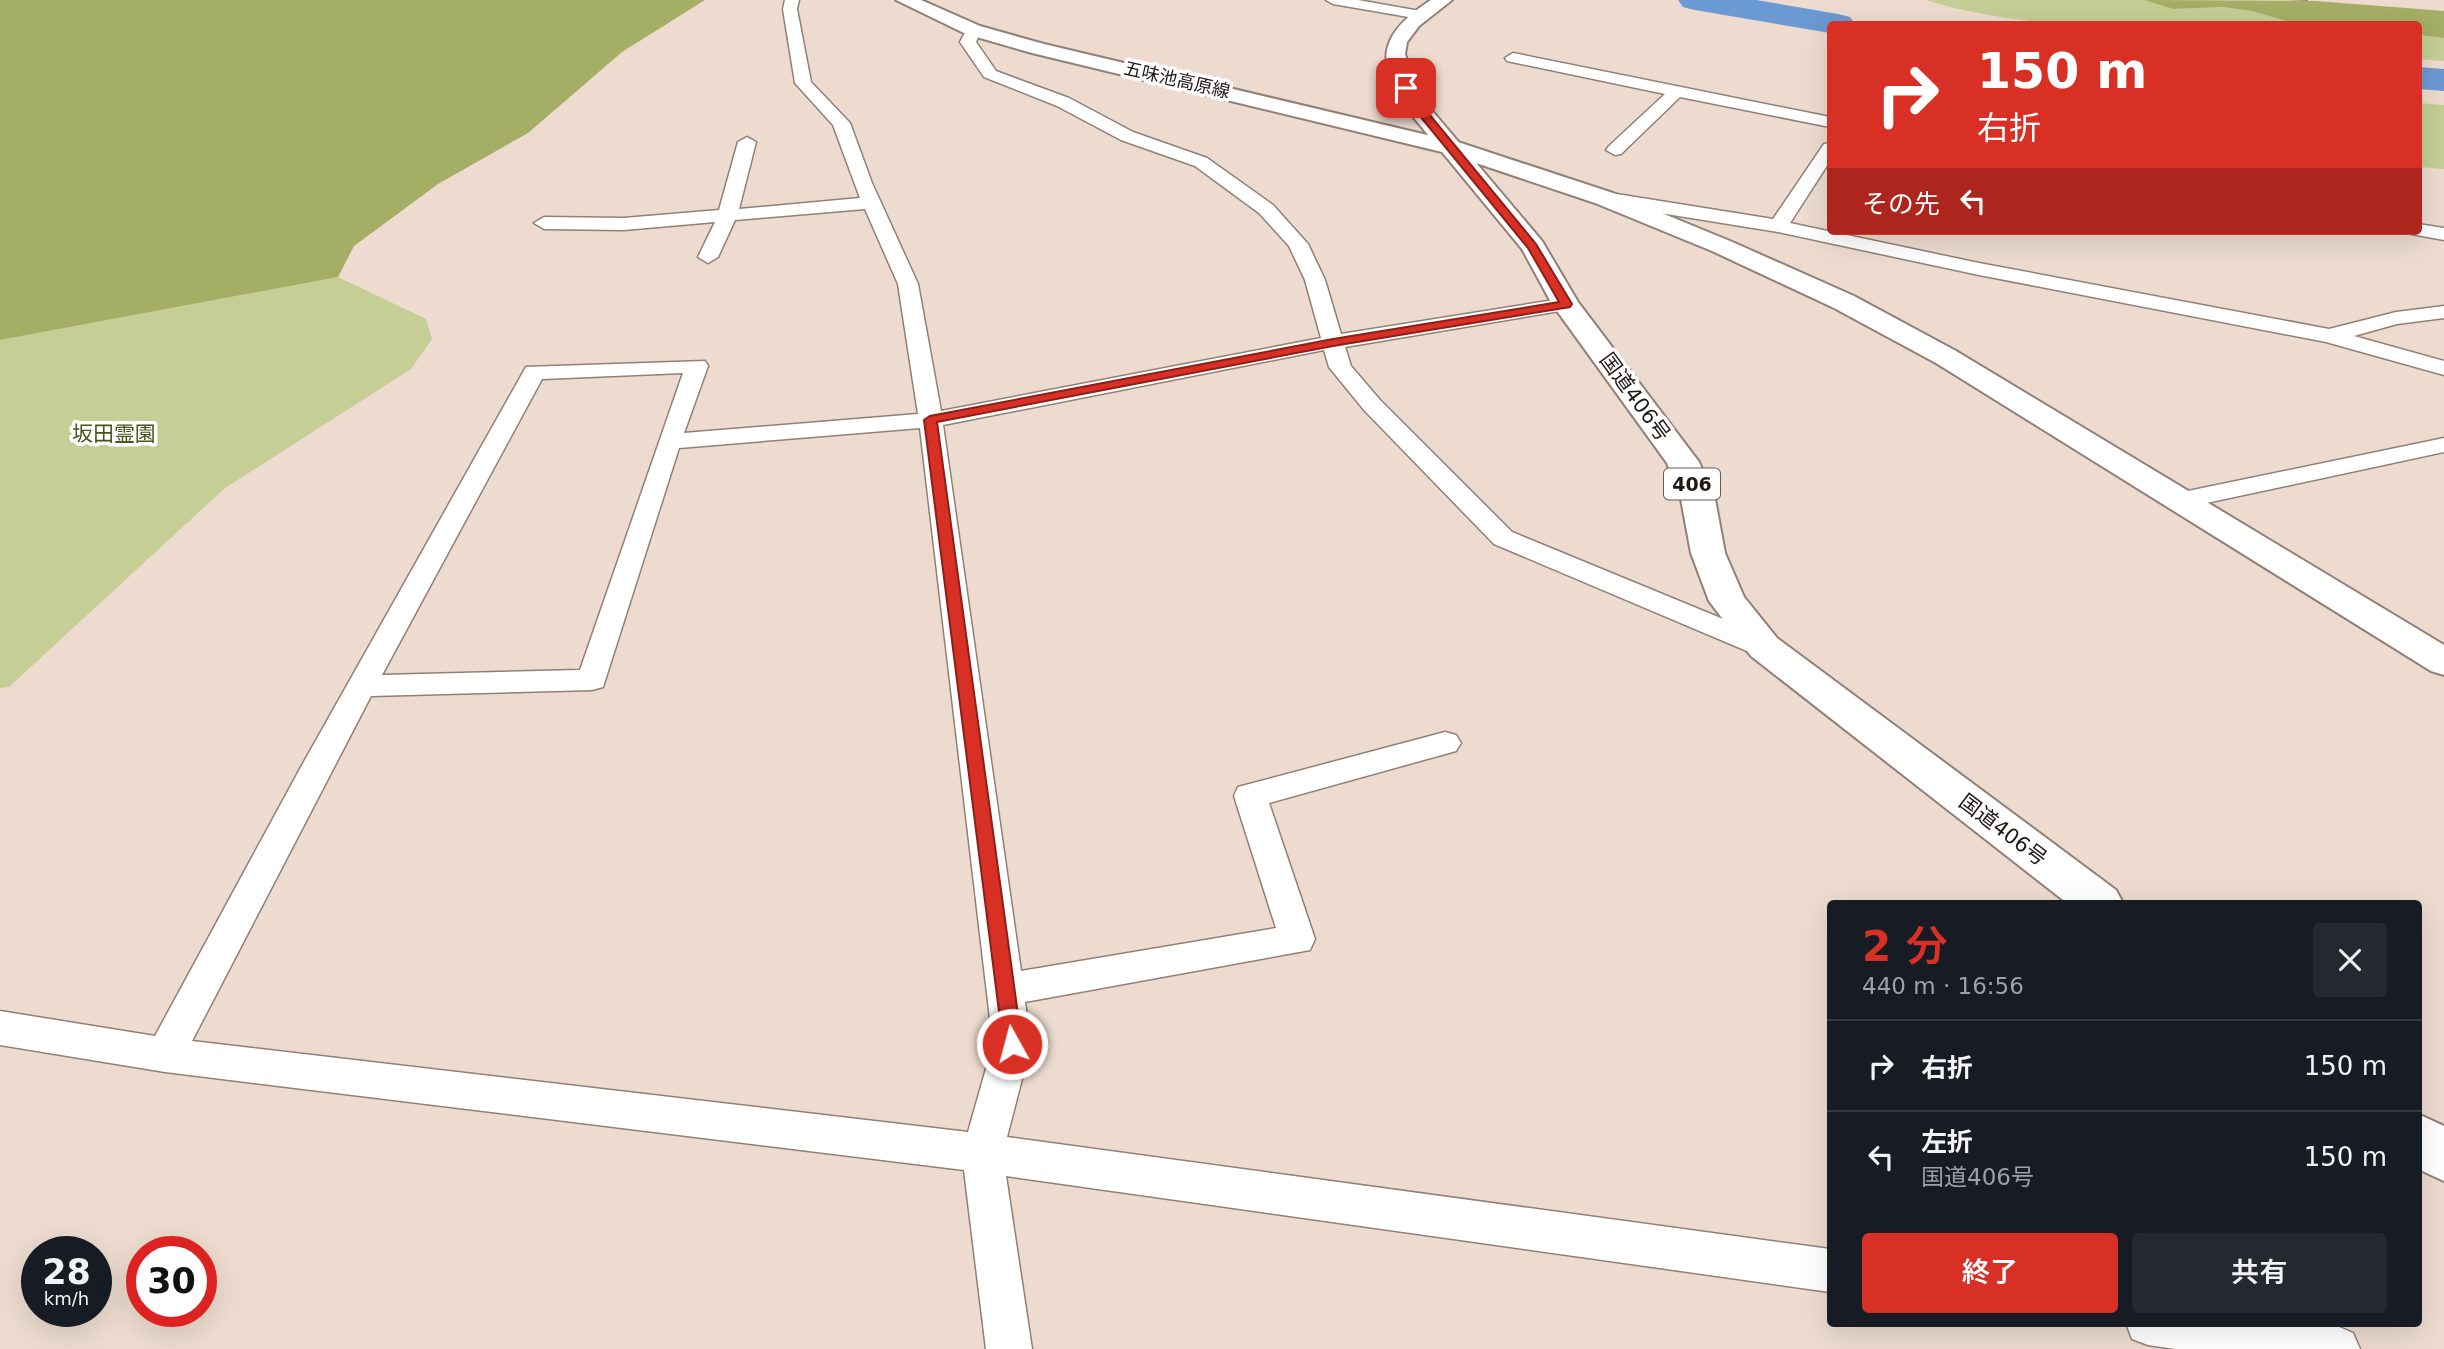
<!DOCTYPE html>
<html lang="ja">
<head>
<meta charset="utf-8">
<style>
	body { margin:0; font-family:"DejaVu Sans","Noto Sans JP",sans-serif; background:#242831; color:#f1f3f6; height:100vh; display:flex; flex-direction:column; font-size:26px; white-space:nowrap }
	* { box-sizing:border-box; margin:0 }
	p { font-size:23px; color:#9ea1a6 }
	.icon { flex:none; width:38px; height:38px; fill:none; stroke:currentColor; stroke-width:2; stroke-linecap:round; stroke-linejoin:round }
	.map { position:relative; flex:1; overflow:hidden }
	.drawer { position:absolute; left:1827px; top:900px; width:595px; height:427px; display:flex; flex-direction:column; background:#171b24; border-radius:7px; box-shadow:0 7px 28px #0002 }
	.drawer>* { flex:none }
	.hud { position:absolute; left:1827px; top:21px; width:595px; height:214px; border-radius:7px; box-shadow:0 7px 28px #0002; background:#d93025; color:#fff; overflow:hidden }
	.speed { position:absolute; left:21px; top:1236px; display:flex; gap:14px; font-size:35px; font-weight:700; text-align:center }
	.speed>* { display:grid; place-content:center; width:91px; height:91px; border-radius:50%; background:#171b24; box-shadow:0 7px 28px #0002; line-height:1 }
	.speed small { font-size:18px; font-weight:400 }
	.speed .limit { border:10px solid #d22; background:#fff; color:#111 }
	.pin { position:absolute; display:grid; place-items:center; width:60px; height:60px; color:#fff; margin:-30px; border-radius:14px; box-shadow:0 4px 10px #0006 }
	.me { position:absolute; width:77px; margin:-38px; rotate:353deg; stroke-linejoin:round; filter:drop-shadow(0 0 5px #0008) }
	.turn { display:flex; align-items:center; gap:24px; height:147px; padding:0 35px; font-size:32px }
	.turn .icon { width:91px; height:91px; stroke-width:2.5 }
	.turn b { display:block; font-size:49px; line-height:60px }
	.then { display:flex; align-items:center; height:66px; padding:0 35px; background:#0003; gap:14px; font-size:26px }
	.round { display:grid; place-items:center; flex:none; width:74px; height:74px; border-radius:7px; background:#242831 }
	.overview { display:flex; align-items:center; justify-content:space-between; height:119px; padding:0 35px }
	h1 { font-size:42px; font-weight:600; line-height:52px; color:#d93025 }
	.cta { display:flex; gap:14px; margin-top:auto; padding:14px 35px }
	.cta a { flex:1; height:80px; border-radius:7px; background:#d93025; color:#fff; font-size:28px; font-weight:600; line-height:80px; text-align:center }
	.cta a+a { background:#242831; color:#f1f3f6 }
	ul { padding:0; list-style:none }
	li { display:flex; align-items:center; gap:21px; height:91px; padding:0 35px; border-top:2px solid #363941 }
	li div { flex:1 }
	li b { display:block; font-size:26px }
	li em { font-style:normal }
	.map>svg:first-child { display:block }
	.green { fill:#c5ce94 }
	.forest { fill:#a4ae64 }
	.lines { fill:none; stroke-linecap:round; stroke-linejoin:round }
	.river { fill:#6b99d2; fill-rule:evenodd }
	.street-casing { stroke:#908075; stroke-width:3 }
	.secondary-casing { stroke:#908075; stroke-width:4 }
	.highway-casing { stroke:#908075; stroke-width:4 }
	.street { fill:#fff; fill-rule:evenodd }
	.secondary { fill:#fff; fill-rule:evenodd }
	.highway { fill:#fff; fill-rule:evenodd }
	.wall { fill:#a2846b }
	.route { fill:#d93025; stroke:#8d1f18; stroke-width:2 }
	.labels { text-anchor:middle; stroke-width:7; stroke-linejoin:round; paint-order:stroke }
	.far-street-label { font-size:18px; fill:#1f1814; stroke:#fff }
	.shield { fill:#fff; stroke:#625d5a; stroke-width:2 }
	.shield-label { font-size:19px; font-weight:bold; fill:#1f1814 }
	.street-label { font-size:21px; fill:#1f1814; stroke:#fff }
	.park-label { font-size:21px; fill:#4d531c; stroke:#fff }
</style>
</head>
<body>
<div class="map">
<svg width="2444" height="1349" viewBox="0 0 2444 1349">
	<rect width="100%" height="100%" fill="#eddbcf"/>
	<!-- green -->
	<path class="green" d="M1926,0H2145L2173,9L2222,7L2252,11L2297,24C2174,24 2046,37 1926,0Z
		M2419,35L2444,38V61L2419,59Z
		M2418,103L2444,105V169L2419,167Z
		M338,277L426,319L432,339L411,369L225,488L9,687L0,688V340Z"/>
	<!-- forest -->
	<path class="forest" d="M0,0H705L622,52L528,133L438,184L354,246L338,277L0,340Z
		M2144,0L2316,1L2444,11V38L2419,35L2418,24L2333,22L2297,24L2252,11L2222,7L2173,9Z"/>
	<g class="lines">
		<!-- river -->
		<path class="river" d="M1678,0H1756L1838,14L1850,17L1855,24H1830V33L1695,10L1683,7Z
			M2418,67L2444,69V91L2418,89Z"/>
		<defs>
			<path id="street" d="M785,0H799L797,9L811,82L850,123L872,183L918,284L941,411L1321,338L1305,280L1289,246L1259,213L1195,166L1121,140L1057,106L984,77L960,42L968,27L973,25L981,30L976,42L996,71L1069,98L1133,132L1207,158L1273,205L1308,244L1325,280L1341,334L1566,298L1574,299L1577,304L1566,310L1345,347L1351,366L1380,400L1512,532L1774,640L1779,647L1774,654L1764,657L1754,654L1494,544L1364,410L1329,367L1324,350L943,425L1021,971L1276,928L1234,796L1238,787L1445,732L1456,735L1461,743L1456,751L1269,803L1315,939L1310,950L1025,1002L1031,1044L1007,1137L1830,1249V1292L1006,1176L1032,1349H986L964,1170L165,1072L0,1045V1011L155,1036L301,767L526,367L705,361L708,366L684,433L918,414L898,284L865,209L735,220L718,257L708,263L698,257L715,222L624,230L544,229L534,223L544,217L624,218L719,210L738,142L747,137L756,142L739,209L860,198L833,125L795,83L783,9ZM683,373L580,670L382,675L542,379ZM920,428L993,1044L968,1132L192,1041L371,696L592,690L603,687L679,448Z
				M1326,0H1358L1420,11L1427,15L1420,19L1333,4Z
				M1513,53L1830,117V127L1680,97L1621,154L1615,155L1606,150L1609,146L1665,94L1507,61L1505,58Z
				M1830,143V161L1790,223L1979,263L2329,329L2396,312L2444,306V318L2397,324L2354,336L2444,361V375L2326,342L1979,275L1778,232L1604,204L1595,198L1604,192L1773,219L1824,144Z
				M2418,224L2444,228V240L2411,234L2409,231H2418Z
				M2444,438V452L2183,508L2174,505L2170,500L2174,495L2183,492Z
				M2126,1323H2312L2337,1326L2353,1333L2360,1349H2175L2148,1345L2132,1339Z"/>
			<path id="secondary" d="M896,0H921L980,26L1044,44L1461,143L1613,193L1730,241L1854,296L1956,351L2444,645V675L2431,671L1936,363L1834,308L1712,251L1595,203L1446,153L1032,53L966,34Z"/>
			<path id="highway" d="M1431,0H1452L1419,26L1407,42L1405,54L1414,83L1423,100L1542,241L1578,302L1699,462L1715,499L1725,553L1744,597L1777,638L2116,890L2123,903H2067L1751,656L1709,601L1691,553L1681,499L1667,463L1552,304L1522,249L1405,107C1372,57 1384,31 1431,0Z
				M2418,1114L2444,1126V1181L2418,1169Z"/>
		</defs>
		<!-- street casing -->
		<use href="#street" class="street-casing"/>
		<!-- secondary casing -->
		<use href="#secondary" class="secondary-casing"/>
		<!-- highway casing -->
		<use href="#highway" class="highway-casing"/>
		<!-- street -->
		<use href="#street" class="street"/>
		<!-- secondary -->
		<use href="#secondary" class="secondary"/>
		<!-- highway -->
		<use href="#highway" class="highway"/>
	</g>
	<!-- wall -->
	<path class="wall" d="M2284,0H2308V1Z"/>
	<!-- route -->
	<path class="route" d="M1406,86L1536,244L1572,304L1570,307L1333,346L937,422L1022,1044L1019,1051L1012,1054L1004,1051L924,420L930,416L1333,339L1559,302L1528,248L1410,104L1401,88Z"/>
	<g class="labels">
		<!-- far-street labels -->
		<g class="far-street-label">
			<text transform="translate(1177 80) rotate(13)" y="6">五味池高原線</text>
		</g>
		<!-- shield labels -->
		<rect class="shield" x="1664" y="468.5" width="56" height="31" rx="5"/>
		<g class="shield-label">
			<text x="1692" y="491">406</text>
		</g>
		<!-- street labels -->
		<g class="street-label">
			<text transform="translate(1635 397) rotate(54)" y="7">国道406号</text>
			<text transform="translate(2003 830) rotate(37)" y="7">国道406号</text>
		</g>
		<!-- park labels -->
		<g class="park-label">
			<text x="114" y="441">坂田霊園</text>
		</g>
	</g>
</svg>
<div class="speed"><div>28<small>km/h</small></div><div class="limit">30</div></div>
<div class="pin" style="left:1406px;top:88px;background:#d93025"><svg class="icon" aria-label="arrive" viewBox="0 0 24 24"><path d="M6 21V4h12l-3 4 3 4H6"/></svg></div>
<svg class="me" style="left:1012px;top:1044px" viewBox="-20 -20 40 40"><circle r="17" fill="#d93025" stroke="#fff" stroke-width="3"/><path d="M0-11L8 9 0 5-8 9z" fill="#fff"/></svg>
<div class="hud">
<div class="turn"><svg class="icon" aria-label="right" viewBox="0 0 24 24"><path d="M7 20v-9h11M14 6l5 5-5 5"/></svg><div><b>150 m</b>右折</div></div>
<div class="then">その先<svg class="icon" aria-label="left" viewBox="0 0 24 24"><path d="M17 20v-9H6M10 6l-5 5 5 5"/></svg></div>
</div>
<section class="drawer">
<div class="overview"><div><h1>2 分</h1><p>440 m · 16:56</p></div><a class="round"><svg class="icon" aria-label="close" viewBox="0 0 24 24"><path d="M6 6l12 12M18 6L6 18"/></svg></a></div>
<ul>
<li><svg class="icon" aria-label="right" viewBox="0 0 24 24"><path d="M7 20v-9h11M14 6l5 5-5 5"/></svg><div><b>右折</b></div><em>150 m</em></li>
<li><svg class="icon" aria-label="left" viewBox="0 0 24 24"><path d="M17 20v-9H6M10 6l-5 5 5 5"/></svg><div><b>左折</b><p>国道406号</p></div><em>150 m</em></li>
</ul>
<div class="cta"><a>終了</a><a>共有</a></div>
</section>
</div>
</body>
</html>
